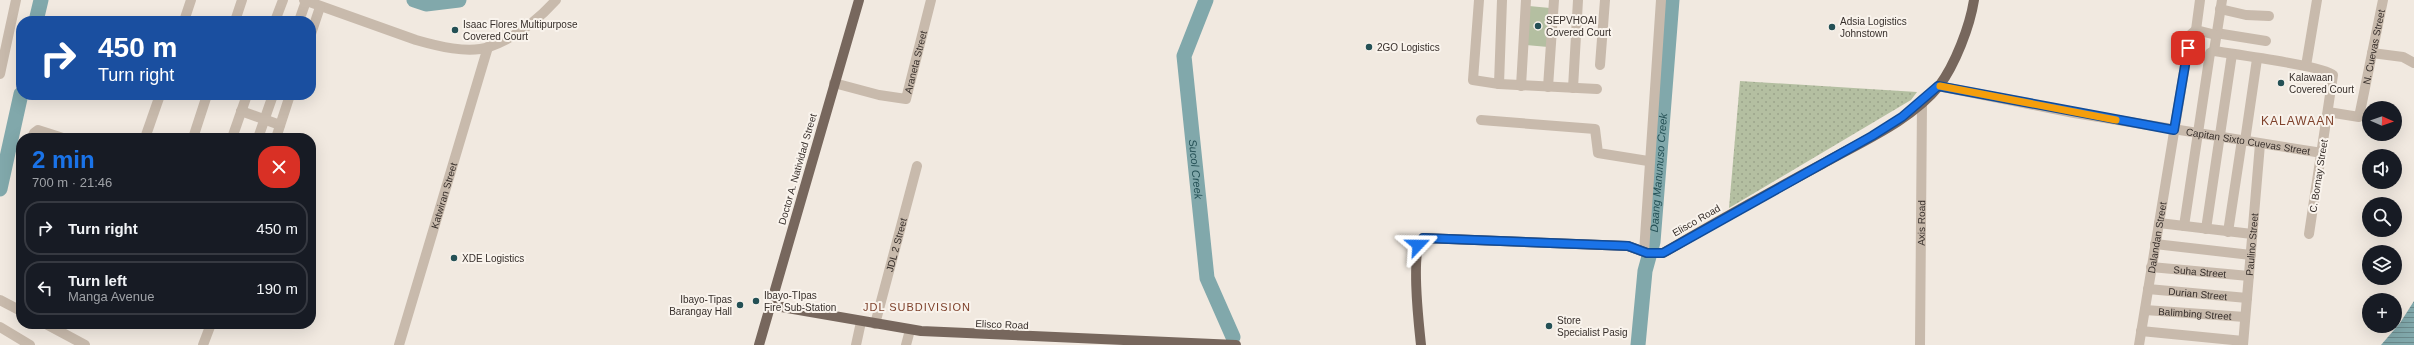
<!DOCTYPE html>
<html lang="en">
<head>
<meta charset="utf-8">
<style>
	body { margin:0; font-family:Arial,sans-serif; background:#242831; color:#f1f3f6; height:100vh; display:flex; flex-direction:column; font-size:15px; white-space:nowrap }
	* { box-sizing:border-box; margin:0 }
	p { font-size:13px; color:#9ea1a6 }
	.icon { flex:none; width:22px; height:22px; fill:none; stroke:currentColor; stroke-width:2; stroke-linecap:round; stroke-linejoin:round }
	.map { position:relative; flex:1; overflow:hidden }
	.side { position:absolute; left:16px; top:133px; width:300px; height:196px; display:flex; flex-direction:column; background:#171b24; border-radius:16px; box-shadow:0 4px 16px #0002 }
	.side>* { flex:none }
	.top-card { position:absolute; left:16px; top:16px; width:300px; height:84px; border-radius:16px; box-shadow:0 4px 16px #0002; background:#1a4fa0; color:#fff; overflow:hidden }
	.needle { width:26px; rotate:92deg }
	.controls { position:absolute; left:2362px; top:101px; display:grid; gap:8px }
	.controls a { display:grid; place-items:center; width:40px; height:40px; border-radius:50%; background:#171b24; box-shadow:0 4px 16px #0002; font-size:20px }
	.pin { position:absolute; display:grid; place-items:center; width:34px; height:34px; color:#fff; margin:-17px; border-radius:8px; box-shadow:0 2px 6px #0006 }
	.me { position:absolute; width:44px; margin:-22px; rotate:67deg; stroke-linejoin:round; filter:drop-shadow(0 0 3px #0008) }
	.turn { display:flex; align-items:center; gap:14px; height:84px; padding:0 16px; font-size:18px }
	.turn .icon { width:52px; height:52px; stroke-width:2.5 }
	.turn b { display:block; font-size:28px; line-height:34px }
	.round { display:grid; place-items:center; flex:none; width:42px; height:42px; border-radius:16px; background:#242831 }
	.summary { display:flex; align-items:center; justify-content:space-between; height:68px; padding:0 16px }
	h1 { font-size:24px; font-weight:700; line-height:30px; color:#1a73e8 }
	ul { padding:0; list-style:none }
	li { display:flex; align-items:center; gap:12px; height:54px; margin:0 8px 6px; padding:0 8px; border:2px solid #363941; border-radius:16px }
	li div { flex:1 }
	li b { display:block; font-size:15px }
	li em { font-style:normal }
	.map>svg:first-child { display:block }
	.grass { fill:url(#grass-dots) }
	.garden { fill:#b4bfa1 }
	.water { fill:url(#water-rules) }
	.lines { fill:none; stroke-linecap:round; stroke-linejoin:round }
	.river { stroke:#81a8ab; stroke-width:15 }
	.minor { stroke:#c8baac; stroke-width:10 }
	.major { stroke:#77675d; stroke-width:10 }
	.route-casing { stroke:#114b97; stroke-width:10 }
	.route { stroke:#1a73e8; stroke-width:7 }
	.slow { stroke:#f59e0b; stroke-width:7 }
	.poi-dot { fill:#245055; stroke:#f9f3ec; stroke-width:1.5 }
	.labels { text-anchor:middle; stroke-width:4; stroke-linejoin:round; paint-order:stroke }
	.poi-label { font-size:10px; fill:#372f2b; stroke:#f9f3ec; text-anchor:start }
	.street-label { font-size:10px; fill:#372f2b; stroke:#f9f3ec }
	.water-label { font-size:11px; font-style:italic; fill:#245055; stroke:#f9f3ec }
	.neighbourhood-label { font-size:11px; letter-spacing:1px; fill:#7e412b; stroke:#f9f3ec }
	.quarter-label { font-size:12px; letter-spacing:1px; fill:#7e412b; stroke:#f9f3ec }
</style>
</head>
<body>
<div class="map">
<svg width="2414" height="345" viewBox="0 0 2414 345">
	<defs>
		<pattern id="grass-dots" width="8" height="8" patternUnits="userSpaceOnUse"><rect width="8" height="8" fill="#b4bfa1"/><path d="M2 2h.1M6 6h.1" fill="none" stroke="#9ba48b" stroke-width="1.8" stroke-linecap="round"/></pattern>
		<pattern id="water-rules" width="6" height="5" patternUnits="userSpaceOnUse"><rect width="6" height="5" fill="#81a8ab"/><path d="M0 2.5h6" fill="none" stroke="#6a898b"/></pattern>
	</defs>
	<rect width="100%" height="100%" fill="#f1e9e0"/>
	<!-- grass -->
	<path class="grass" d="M1740,81L1917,92L1911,100L1729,208Z"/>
	<!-- garden -->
	<path class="garden" d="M1529,6L1550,8L1548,47L1526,45Z"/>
	<!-- water -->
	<path class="water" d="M2414,301V345H2381L2400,323Z"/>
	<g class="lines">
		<!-- river -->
		<g class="river">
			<path d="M414,0L426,4L459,0"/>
			<path id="s1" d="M1206,0L1184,56L1207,278L1233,337"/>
			<path d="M36,21L41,0"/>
			<path d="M0,189L21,94"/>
			<path id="s2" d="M1638,345L1645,271L1653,242L1672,0"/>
		</g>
		<!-- minor -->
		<g class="minor">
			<path d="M304,0L416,40C437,46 468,54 489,47C515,38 538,20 556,0"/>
			<path d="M1479,0L1473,80L1499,84L1597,89"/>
			<path d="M2220,9L2246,15L2269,16"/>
			<path d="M184,21L191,0"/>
			<path d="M235,21L242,0"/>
			<path d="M275,21L283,0"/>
			<path d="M299,21L306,1"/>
			<path d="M2196,30L2200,0"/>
			<path d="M2216,33L2266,41"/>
			<path d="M311,34L320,7"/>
			<path d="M2214,51C2232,54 2324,66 2333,75L2309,234"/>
			<path d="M2214,51L2222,0"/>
			<path d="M2372,53L2403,57L2414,63"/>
			<path d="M1600,65L1605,0"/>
			<path d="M2306,66L2317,0"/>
			<path d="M0,74L16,0"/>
			<path id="s3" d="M834,83L879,95L906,99L931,0"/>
			<path d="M1499,84L1502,0"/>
			<path d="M1521,86L1526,0"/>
			<path id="s4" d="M1938,86L2074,113L2322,153"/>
			<path d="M1548,87L1554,0"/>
			<path d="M1573,88L1578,0"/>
			<path d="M241,111L280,125"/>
			<path id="s5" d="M2328,112L2359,117L2383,0"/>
			<path d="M1481,120L1595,129L1598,153L1648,161"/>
			<path d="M32,138L34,133L38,130L63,138"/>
			<path d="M145,138L160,95"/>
			<path d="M193,138L207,95"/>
			<path d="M232,138L247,95"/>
			<path d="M258,138L273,95"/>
			<path d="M276,138L290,95"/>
			<path d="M2245,141L2257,59"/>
			<path d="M2159,223L2252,234"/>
			<path d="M2184,226L2210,53L2214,51"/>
			<path d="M2206,229L2232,54"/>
			<path d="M2228,232L2242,140"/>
			<path d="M2155,244L2251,255"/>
			<path d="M1644,252L1661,0"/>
			<path id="s6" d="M2151,267L2249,276"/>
			<path id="s7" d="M2148,289L2247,298"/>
			<path d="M0,300L21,311"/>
			<path id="s8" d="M2145,310L2245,317"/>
			<path d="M46,324L85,345"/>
			<path id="s9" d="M875,324L917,166"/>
			<path d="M0,327L30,345"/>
			<path d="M2141,331L2243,341"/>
			<path d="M203,345L211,324"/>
			<path id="s10" d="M399,345L488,47"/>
			<path d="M856,345L861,322"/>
			<path d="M906,345L910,330"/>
			<path id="s11" d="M1920,345L1922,102"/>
			<path id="s12" d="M2139,345L2190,35L2196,30L2216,35"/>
			<path id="s13" d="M2243,345L2260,144"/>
		</g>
		<!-- major -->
		<path class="major" d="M770,305L921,331L1236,345
			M759,345L859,0
			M1421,345C1419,326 1410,249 1423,238L1628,246L1647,253H1663C1716,222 1770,192 1824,163C1861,142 1912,120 1939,86C1955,65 1970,26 1974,0"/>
	</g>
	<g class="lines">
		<defs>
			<path id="route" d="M1418,245L1423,238L1628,246L1647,253H1663L1872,136L1902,117L1938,86L2174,130L2188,48"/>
		</defs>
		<!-- route casing -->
		<use href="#route" class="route-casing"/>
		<!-- route -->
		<use href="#route" class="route"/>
		<!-- slow -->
		<path class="slow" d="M1940,86L2116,120"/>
	</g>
	<!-- markers -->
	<g class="poi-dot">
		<circle cx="1538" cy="26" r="4"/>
		<circle cx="1832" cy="27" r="4"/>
		<circle cx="455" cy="30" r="4"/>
		<circle cx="1369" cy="47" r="4"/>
		<circle cx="2281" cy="83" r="4"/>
		<circle cx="454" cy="258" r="4"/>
		<circle cx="756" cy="301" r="4"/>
		<circle cx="740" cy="305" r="4"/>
		<circle cx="1549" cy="326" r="4"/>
	</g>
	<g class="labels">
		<!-- poi labels -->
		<g class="poi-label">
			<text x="1546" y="24">SEPVHOAI<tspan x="1546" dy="12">Covered Court</tspan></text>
			<text x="1840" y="25">Adsia Logistics<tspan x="1840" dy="12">Johnstown</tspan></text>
			<text x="463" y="28">Isaac Flores Multipurpose<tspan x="463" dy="12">Covered Court</tspan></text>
			<text x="1377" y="51">2GO Logistics</text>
			<text x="2289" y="81">Kalawaan<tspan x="2289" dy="12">Covered Court</tspan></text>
			<text x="462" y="262">XDE Logistics</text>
			<text x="764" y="299">Ibayo-TIpas<tspan x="764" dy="12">Fire Sub-Station</tspan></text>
			<text x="732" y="303" text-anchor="end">Ibayo-Tipas<tspan x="732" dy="12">Barangay Hall</tspan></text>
			<text x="1557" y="324">Store<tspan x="1557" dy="12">Specialist Pasig</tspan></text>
		</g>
		<!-- street labels -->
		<g class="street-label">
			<text dy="4" stroke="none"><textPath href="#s5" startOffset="103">N. Cuevas Street</textPath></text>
			<text dy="4" stroke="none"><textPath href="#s3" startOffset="112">Araneta Street</textPath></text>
			<text dy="4" stroke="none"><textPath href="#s4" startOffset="315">Capitan Sixto Cuevas Street</textPath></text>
			<text transform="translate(797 169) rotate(-74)" y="4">Doctor A. Natividad Street</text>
			<text transform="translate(2318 176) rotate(-81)" y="4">C. Bornay Street</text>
			<text dy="4" stroke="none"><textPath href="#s10" startOffset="156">Katwiran Street</textPath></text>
			<text transform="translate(1696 220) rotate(-30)" y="4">Elisco Road</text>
			<text dy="4" stroke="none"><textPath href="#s11" startOffset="122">Axis Road</textPath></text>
			<text dy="4" stroke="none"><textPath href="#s12" startOffset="109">Dalandan Street</textPath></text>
			<text dy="4" stroke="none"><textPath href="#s13" startOffset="101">Paulino Street</textPath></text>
			<text dy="4" stroke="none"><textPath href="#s9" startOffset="82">JDL 2 Street</textPath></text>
			<text dy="4" stroke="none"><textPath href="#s6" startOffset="49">Suha Street</textPath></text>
			<text dy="4" stroke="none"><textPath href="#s7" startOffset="50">Durian Street</textPath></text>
			<text dy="4" stroke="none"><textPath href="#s8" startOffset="50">Balimbing Street</textPath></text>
			<text transform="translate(1002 324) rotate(2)" y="4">Elisco Road</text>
		</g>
		<!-- water labels -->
		<g class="water-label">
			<text dy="4" stroke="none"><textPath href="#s1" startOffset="174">Sucol Creek</textPath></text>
			<text dy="4" stroke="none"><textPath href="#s2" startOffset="174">Daang Manunuso Creek</textPath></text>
		</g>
		<!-- neighbourhood labels -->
		<g class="neighbourhood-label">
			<text x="917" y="311">JDL SUBDIVISION</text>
		</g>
		<!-- quarter labels -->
		<g class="quarter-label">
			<text x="2298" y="125">KALAWAAN</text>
		</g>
	</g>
</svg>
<div class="controls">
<a><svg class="needle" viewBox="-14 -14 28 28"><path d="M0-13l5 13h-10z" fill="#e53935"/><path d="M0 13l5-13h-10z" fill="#9ea1a6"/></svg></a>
<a><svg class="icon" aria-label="sound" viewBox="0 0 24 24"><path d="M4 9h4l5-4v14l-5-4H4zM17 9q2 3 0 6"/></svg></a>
<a><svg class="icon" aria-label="search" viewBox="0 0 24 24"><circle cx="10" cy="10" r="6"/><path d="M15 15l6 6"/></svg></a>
<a><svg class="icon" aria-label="layers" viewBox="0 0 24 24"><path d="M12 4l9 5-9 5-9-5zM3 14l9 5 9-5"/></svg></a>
<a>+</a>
</div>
<div class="pin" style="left:2188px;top:48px;background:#d93025"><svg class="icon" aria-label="arrive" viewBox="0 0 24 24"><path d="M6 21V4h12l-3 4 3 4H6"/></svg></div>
<svg class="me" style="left:1418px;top:245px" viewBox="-20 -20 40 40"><path d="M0-17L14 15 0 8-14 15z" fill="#1a73e8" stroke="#fff" stroke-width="4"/></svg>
<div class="top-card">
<div class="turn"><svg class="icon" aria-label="right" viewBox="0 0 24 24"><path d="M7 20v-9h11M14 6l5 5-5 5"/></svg><div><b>450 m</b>Turn right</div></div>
</div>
<section class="side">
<div class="summary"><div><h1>2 min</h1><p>700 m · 21:46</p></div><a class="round" style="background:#d93025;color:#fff"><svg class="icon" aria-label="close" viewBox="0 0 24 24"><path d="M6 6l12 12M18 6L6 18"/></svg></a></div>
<ul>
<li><svg class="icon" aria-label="right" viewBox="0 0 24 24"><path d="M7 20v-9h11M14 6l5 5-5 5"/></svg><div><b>Turn right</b></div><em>450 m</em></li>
<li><svg class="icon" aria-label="left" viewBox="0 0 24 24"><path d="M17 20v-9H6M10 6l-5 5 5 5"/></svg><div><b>Turn left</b><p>Manga Avenue</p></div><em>190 m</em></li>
</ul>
</section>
</div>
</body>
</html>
